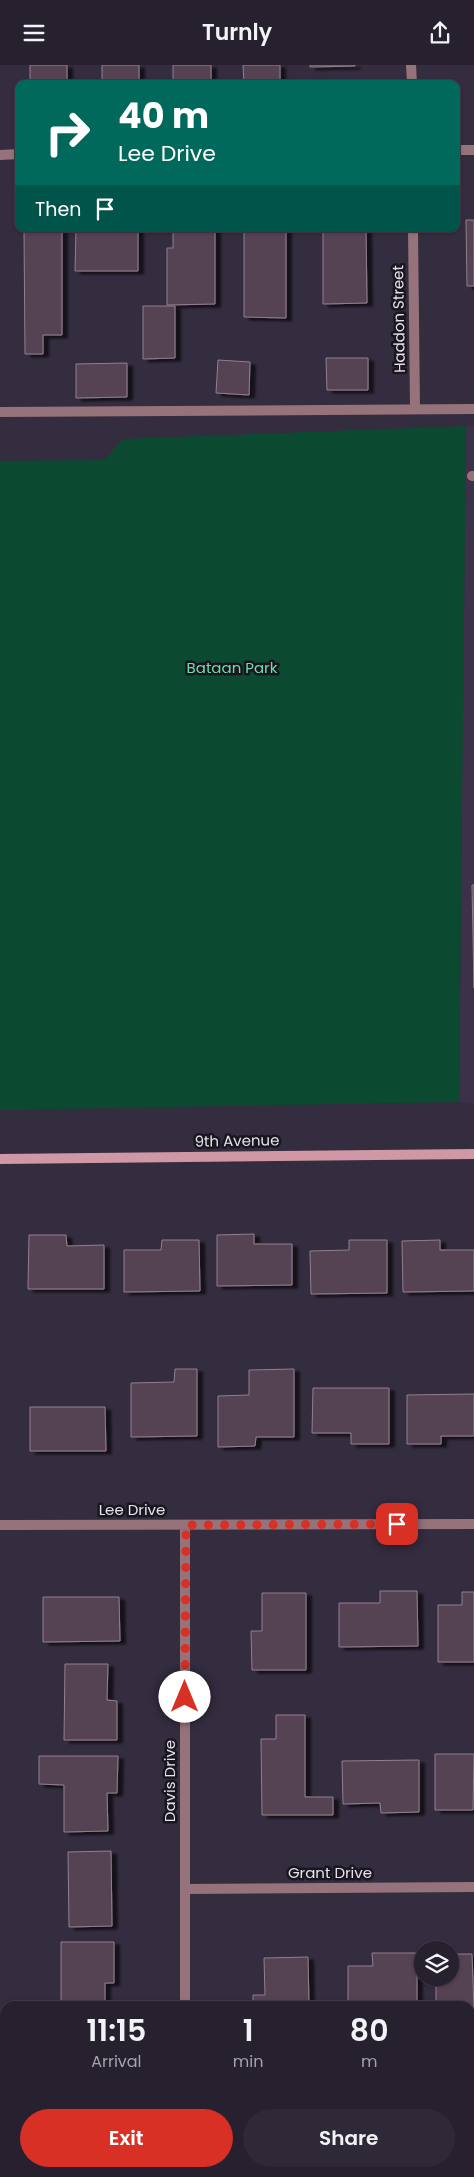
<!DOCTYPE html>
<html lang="en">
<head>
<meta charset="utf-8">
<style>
	body { margin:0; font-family:Poppins,sans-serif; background:#2f2937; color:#f1f3f6; height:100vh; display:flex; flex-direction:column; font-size:19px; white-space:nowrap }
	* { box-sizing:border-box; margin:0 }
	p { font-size:16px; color:#a4a3aa }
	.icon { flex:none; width:28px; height:28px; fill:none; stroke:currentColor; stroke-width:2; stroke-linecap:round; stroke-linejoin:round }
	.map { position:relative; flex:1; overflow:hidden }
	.details { position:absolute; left:0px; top:1936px; width:475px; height:176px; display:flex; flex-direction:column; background:#27212f; border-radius:15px 15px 0 0; box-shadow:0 1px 4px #0004,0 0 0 1px #433e4b }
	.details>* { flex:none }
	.guide { position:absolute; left:15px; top:15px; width:445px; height:152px; border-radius:10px; box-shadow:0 1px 4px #0004,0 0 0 1px #433e4b; background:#00695c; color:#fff; overflow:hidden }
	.buttons { position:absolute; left:414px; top:1876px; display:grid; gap:10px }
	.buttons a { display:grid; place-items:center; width:45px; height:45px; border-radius:50%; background:#27212f; box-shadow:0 1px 4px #0004,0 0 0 1px #433e4b; font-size:25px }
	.pin { position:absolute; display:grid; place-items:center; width:42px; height:42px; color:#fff; margin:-21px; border-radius:10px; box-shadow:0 2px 8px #0006 }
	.me { position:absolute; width:55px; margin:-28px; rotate:0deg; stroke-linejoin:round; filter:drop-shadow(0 0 4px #0008) }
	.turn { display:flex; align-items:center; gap:18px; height:105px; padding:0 20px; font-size:22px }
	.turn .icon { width:65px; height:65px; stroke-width:2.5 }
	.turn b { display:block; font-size:35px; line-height:42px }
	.then { display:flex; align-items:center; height:48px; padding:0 20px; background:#0003; gap:10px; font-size:19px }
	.eta { display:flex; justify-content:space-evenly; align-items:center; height:85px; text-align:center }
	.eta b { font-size:30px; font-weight:600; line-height:35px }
	.button { display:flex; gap:10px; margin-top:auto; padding:10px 20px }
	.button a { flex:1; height:58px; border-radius:30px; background:#d93025; color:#fff; font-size:20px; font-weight:600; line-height:58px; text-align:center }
	.button a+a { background:#2f2937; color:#f1f3f6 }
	header { display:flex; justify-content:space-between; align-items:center; height:65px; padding:0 20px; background:#27212f; font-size:22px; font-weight:600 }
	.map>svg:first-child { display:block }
	.built { fill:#3d314a }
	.green { fill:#0b4930 }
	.building { fill:#544252; stroke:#927f91; filter:url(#shadow) }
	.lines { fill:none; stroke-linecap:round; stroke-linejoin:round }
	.lane { stroke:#96737a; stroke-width:10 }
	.street { stroke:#96737a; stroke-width:10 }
	.secondary { stroke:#d098a4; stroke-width:10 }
	.route { stroke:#d93025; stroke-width:9; stroke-dasharray:0 16.2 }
	.labels { text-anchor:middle; stroke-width:5; stroke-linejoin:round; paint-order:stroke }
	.street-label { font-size:15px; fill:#e6e1ed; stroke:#1a161f }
	.park-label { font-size:15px; fill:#6ddea8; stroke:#1a161f }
</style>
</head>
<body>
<header><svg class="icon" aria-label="menu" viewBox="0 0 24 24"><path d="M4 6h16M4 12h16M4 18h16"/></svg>Turnly<svg class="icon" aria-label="share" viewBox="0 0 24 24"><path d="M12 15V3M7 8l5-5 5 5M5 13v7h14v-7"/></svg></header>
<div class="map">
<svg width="474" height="2112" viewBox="0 0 474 2112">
	<defs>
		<filter id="shadow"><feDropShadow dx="5.5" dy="3" stdDeviation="1" flood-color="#0009"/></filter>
	</defs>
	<rect width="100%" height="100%" fill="#342c3f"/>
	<!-- built -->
	<path class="built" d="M474,361V1039L459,1037L466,362Z"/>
	<!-- green -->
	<path class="green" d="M466,361L459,1037L0,1045V396L104,395L123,374Z"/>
	<!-- building -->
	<path class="building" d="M30,0H67V19H30Z
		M102,0H139V19H102Z
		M173,0H211V19H173Z
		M243,0H280V18L244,19Z
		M310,0H355V1L310,2Z
		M466,155H474V221H467Z
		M24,164H62V270H43V289H25Z
		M76,164H138V206H75Z
		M173,164H215V239L167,240V183H173Z
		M244,164H286V253L244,252Z
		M323,164H366L367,238L323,239Z
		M143,241H175V293L143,294Z
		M326,293H368V325H327Z
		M218,295L250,297L249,330L216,328Z
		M127,298V332L76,333V299Z
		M472,820H474V923Z
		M254,1169V1179H292V1220L217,1221V1170Z
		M29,1170H66L67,1181L104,1180V1224H28Z
		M162,1175H199L200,1226L124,1227V1185H161Z
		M349,1175H387V1228L311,1229L310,1186L349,1185Z
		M440,1175V1185H474V1226L403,1227L402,1176Z
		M175,1304H197V1371L131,1372V1318L174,1317Z
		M294,1304V1372H256L255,1381L218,1382V1331L249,1330V1305Z
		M313,1323H389V1379H351V1368H312Z
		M474,1329V1371H441V1379H407V1330Z
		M30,1342H105L106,1386H30Z
		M380,1526H417L418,1581L339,1582V1538H380Z
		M462,1527H474V1597H438V1540H462Z
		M262,1528H306V1605H252L251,1566H262Z
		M43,1532H119L120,1576L43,1577Z
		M65,1599H108L107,1635L117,1636V1675H64Z
		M276,1650H305V1732H333V1750H262L261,1674H276Z
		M435,1689H474L473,1745H435Z
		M39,1691H118L117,1728H107L108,1766L64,1767V1720L39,1719Z
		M419,1695V1747L381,1748L380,1738L343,1739L342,1696Z
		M111,1786L112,1861L69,1862L68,1787Z
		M61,1877H114V1918H105V1941H61Z
		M372,1888H417V1941H348V1901H373Z
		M450,1889H472L474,1944H470V1941H436V1912H450Z
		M308,1892L309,1941H253V1930H265L264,1893Z
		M66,2108H107V2112H66Z"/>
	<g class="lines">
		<!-- lane -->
		<path class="lane" d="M0,347L474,344
			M472,411H474"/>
		<!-- street -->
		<path class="street" d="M411,0L412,19
			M456,85H474
			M0,90L19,89
			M413,164L415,344
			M0,1460L474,1459
			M185,1824L474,1822
			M185,1941V1460
			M185,2112V2108"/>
		<!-- secondary -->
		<path class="secondary" d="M0,1094L474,1089"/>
	</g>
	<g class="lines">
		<!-- route -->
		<path class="route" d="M185,1632L186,1460L397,1459"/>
	</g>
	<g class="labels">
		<!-- street labels -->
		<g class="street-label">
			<text transform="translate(399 254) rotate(-91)" y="5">Haddon Street</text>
			<text transform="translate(237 1076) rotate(-1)" y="5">9th Avenue</text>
			<text x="132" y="1450">Lee Drive</text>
			<text transform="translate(170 1716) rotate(-90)" y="5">Davis Drive</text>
			<text x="330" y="1813">Grant Drive</text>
		</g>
		<!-- park labels -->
		<g class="park-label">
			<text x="232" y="608">Bataan Park</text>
		</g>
	</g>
</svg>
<div class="buttons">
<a><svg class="icon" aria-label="layers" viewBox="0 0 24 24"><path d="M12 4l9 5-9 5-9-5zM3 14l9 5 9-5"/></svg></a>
</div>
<div class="pin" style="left:397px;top:1459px;background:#d93025"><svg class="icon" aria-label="arrive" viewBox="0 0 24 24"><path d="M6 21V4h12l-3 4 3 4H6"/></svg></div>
<svg class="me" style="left:185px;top:1632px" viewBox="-20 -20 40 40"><circle r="19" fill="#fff"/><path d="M0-13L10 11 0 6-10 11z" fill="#d93025"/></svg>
<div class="guide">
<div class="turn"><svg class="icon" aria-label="right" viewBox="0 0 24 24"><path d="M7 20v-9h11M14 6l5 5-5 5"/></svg><div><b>40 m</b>Lee Drive</div></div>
<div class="then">Then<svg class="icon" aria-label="arrive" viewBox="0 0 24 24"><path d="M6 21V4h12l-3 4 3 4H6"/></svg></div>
</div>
<section class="details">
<div class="eta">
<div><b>11:15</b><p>Arrival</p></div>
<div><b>1</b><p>min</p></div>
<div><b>80</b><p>m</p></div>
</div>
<div class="button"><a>Exit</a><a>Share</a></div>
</section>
</div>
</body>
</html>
